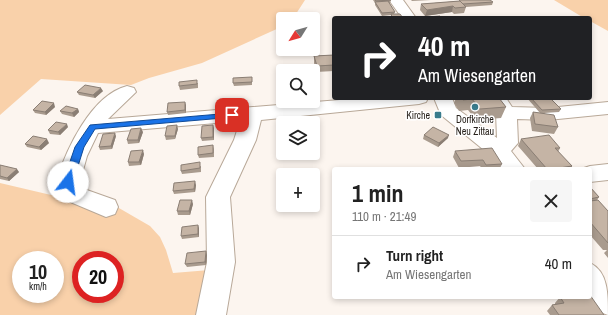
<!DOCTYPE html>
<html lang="en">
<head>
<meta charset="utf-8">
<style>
	body { margin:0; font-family:"Archivo Narrow",sans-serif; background:#f6f6f6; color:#222; height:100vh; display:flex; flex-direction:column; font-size:15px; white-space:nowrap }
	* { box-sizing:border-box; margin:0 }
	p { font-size:13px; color:#767676 }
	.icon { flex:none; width:22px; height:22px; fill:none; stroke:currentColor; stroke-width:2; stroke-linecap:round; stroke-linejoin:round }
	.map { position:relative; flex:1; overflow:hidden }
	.sheet { position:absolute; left:332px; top:167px; width:260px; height:132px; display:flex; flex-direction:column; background:#fff; border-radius:4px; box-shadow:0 2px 6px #0003 }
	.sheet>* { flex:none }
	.banner { position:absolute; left:332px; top:16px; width:260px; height:84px; border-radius:4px; box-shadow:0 2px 6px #0003; background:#202124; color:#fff; overflow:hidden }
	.needle { width:26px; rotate:233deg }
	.controls { position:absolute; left:276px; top:12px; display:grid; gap:8px }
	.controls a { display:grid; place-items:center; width:44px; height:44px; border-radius:4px; background:#fff; box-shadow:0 2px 6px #0003; font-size:20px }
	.speed { position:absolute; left:12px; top:251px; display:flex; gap:8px; font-size:20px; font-weight:700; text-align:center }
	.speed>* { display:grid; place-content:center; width:52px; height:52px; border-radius:50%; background:#fff; box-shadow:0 2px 6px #0003; line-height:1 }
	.speed small { font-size:10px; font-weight:400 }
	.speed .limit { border:6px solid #d22; background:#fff; color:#111 }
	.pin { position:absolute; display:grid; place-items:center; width:34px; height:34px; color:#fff; margin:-17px; border-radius:8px; box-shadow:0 2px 6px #0006 }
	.me { position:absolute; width:44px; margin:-22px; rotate:15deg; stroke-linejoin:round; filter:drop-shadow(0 0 3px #0008) }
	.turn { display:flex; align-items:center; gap:14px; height:84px; padding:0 20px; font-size:18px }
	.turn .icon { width:52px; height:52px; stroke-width:2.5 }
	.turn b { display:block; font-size:28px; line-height:34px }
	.round { display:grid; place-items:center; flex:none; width:42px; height:42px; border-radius:4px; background:#f6f6f6 }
	.headline { display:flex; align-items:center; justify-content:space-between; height:68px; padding:0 20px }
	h1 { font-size:24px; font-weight:800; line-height:30px }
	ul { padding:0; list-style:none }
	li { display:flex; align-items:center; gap:12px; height:56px; padding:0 20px; border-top:1px solid #e0e0e0 }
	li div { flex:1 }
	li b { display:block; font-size:15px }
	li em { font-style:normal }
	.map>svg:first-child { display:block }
	.green { fill:#f9d1aa; fill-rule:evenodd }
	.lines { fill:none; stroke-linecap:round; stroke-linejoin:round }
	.minor-casing { stroke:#b8a898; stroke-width:2 }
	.minor { fill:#fff; fill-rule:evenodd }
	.wall { fill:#a99b8e }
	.shaded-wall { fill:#8a7e74 }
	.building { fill:#c5b4a5; stroke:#8a7e74 }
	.route { fill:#1a73e8; stroke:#114b97 }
	.poi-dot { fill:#397c8d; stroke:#fff; stroke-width:1.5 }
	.labels { text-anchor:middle; stroke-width:3; stroke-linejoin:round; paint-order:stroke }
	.poi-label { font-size:10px; fill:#28221c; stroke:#fff; text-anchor:end }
</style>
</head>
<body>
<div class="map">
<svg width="608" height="315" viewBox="0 0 608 315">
	<rect width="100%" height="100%" fill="#fcf5ef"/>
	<!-- green -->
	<path class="green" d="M0,0H305L294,17L283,19V25L279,28L202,63L149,78L131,85L41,79L0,115Z
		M554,0H608V31L590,21V18H584Z
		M0,183L51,195L76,190L112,204L150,226L160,237L166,250L173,273L222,269L215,315H0ZM21,260H55V294H21ZM81,260H115V294H81Z"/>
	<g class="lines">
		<defs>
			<path id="minor" d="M389,0H403L416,18H402Z
				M127,86L134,88L136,92L108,119L364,98H428L426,102L419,104L261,120L256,140L230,197L235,262L226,315H196L207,262L206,197L234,140L240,121L98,133L87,156L80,181L84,189L115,200L118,207L115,214L106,217L68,201L56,182C66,150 91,95 127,86Z
				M434,98H452L456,108L497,138L496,113L487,98H506L512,107L548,108L608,102V114L548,120L517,119L518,143L511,151L525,169H501L490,155L441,115Z
				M608,164V180L590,182V169H581L590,166Z
				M590,263C608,272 608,293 608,315L597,311L588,297H590Z"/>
		</defs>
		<!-- minor casing -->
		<use href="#minor" class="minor-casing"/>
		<!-- minor -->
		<use href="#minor" class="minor"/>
	</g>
	<!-- wall -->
	<path class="wall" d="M373,0H391L390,3H389L395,12L394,14L403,18H384L385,17H391V15L382,16L375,5V3Z
		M411,0H431L412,1Z
		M459,0L493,2L492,5L466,7L464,13L454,14L452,12L425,16L420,10L421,4L459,1Z
		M334,55V71L316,72L314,63V56Z
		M252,77V85L234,86L233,83Z
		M198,83V88L180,90L179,86Z
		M103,91L95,98L79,95L77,92Z
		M456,98H499L506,107L501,118L476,120L468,110L459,111L454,103Z
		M527,98H550L561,109L559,112L544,113L558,127L554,134L532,131L530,118L533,112L540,113Z
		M186,105V113L168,115L167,112Z
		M55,107L46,115L35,113L33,110Z
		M78,109L79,112L74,117L62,114L60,111Z
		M68,127L60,135L50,134L48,130Z
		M214,128V140L202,141L201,138Z
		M178,129L175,139L166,140L165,136Z
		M143,132L139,143L128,144L127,140Z
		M424,135L448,138L438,147L423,139Z
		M116,136L112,149L100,150L99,147Z
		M521,139L560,148L558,152L572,166L570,169H538L518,146Z
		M49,143L41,150L27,147L25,144Z
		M213,145L214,149V157L199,158L198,155Z
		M455,151L502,164L500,168L507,169H482L480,166L459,168L453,157Z
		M144,154L141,165L129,166L128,162Z
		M0,165L19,172L9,181L0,179Z
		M201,166V172L182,174L181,171Z
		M196,185L195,192L174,194L173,191Z
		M590,187L599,197L597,200L608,211V258L604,253L607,250H603L590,235Z
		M193,204L190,215H178L177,211Z
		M199,228V237L182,239L181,236Z
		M207,255L206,265L187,267L185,264Z
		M560,297L604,315H550L547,311L552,305L555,304V303Z"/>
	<!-- shaded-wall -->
	<path class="shaded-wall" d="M453,6L452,12L425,16L427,10Z
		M101,88L103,91L95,98L93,95Z
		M185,102L186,105V113L185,110Z
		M54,103L55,107L46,115L45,112Z
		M78,109L79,112L74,117L72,113Z
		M67,124L68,127L60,135L58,132Z
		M177,125L178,129L175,139V136Z
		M213,125L214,128V140L213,137Z
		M141,128L143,132L139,143L138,140Z
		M115,133L116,136L112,149L111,146Z
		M449,135L448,138L438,147L439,143Z
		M47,139L49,143L41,150L39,147Z
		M143,150L144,154L141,165L139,162Z
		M572,166L570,169H553Z
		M17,169L19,172L9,181L7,178Z
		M195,181L196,185L195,192L194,189Z
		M192,200L193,204L190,215L189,211Z
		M198,225L199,228V237L198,234Z
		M206,251L207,255L206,265L205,262Z"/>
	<!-- building -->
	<path class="building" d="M375,0H391L376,1Z
		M459,0H490L493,2L463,4Z
		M388,1L395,12L382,13L375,2Z
		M460,1L466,7L455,8L453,6L427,10L421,4Z
		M391,14H400L403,18H385V17H392Z
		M440,16L442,18H429L428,17Z
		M334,55V65L317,66L314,56Z
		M252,77V82L233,83V78Z
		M197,80V84L179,86V82Z
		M85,85L101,88L93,95L77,92Z
		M462,98H499L506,107L480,109L472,99L463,100Z
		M531,98H550L561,109L542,110Z
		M42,101L54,103L45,112L33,110Z
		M185,102V110L167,112L168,103Z
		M66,106L78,109L72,113L60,111Z
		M533,112L554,115L558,127L535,124Z
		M56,122L67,124L58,132L48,130Z
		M177,125L175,136H165L167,126Z
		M213,125V137L201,138L202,126Z
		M433,127L449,135L439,143L424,135Z
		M141,128L138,140H127L131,129Z
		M115,133L111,146L99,147L103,134Z
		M549,135L560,148H555L572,166L553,169H547L521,139Z
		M33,136L47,139L39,147L25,144Z
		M213,145V153L198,155V147Z
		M492,148L502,164L486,165L483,160L461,161L455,151Z
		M143,150L139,162H128L131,151Z
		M200,162V168L181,171V165Z
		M0,165L17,169L7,178L0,176Z
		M506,168L507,169H492Z
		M195,181L194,189L173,191L174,183Z
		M590,187L599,197L590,199Z
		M180,200H192L189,211H177Z
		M598,200L608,211V243L590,222V201Z
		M198,225V234L181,236L182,227Z
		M206,251L205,262L185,264L187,253Z
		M590,295L604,315H559L552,305L564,303L560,297H590Z"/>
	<!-- route -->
	<path class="route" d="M232,113H235V117L95,129L84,147L72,185L68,186L63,182L75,147L90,125Z"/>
	<!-- markers -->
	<g class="poi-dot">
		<circle cx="475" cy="107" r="4"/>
		<rect x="434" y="111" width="8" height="8" rx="2"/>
	</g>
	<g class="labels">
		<!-- poi labels -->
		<g class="poi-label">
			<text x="430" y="119">Kirche</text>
			<text x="475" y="123" text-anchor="middle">Dorfkirche<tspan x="475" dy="12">Neu Zittau</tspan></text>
		</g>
	</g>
</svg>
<div class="controls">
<a><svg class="needle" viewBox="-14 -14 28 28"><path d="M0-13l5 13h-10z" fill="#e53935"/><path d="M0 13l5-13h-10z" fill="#767676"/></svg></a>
<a><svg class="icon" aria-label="search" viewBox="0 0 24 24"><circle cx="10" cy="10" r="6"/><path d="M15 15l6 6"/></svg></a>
<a><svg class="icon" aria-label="layers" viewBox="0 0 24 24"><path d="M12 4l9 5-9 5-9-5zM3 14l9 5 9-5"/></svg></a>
<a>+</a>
</div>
<div class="speed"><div>10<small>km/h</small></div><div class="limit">20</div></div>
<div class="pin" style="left:232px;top:115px;background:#d93025"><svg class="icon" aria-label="arrive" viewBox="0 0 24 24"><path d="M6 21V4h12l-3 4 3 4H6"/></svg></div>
<svg class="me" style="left:68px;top:182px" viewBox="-20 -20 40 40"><circle r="19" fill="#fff"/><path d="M0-13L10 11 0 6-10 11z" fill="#1a73e8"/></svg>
<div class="banner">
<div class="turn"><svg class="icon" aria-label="right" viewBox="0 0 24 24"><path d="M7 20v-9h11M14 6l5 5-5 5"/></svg><div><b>40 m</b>Am Wiesengarten</div></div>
</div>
<section class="sheet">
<div class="headline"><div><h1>1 min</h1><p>110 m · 21:49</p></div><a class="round"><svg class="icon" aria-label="close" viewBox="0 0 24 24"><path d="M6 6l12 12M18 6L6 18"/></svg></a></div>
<ul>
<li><svg class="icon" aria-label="right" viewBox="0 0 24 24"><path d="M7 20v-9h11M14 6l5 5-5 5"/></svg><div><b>Turn right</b><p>Am Wiesengarten</p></div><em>40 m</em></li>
</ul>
</section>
</div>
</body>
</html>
